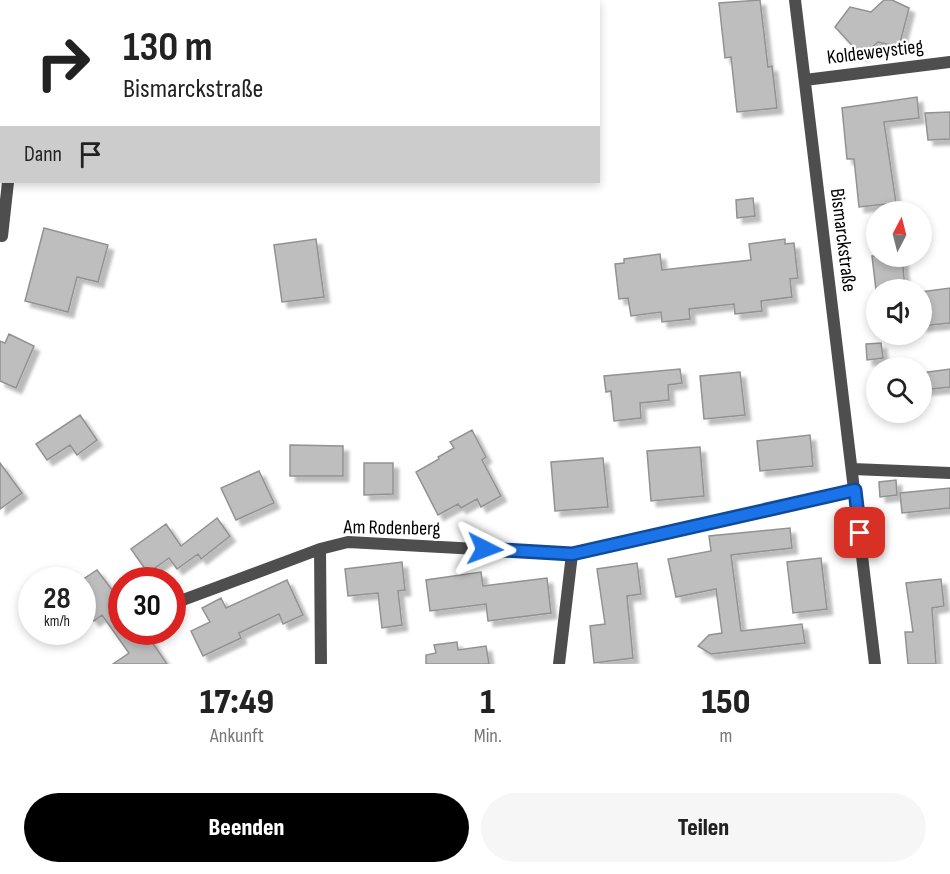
<!DOCTYPE html>
<html lang="de">
<head>
<meta charset="utf-8">
<style>
	body { margin:0; font-family:"Sofia Sans Condensed",sans-serif; background:#f6f6f6; color:#222; height:100vh; display:flex; flex-direction:column; font-size:22px; white-space:nowrap }
	* { box-sizing:border-box; margin:0 }
	p { font-size:20px; color:#767676 }
	.icon { flex:none; width:33px; height:33px; fill:none; stroke:currentColor; stroke-width:2; stroke-linecap:round; stroke-linejoin:round }
	.map { position:relative; height:664px; overflow:hidden }
	.side { display:flex; flex-direction:column; background:#fff; flex:1 }
	.side>* { flex:none }
	.top-card { position:absolute; left:0px; top:0px; width:600px; height:183px; box-shadow:0 3px 9px #0003; background:#fff; color:#222; overflow:hidden }
	.needle { width:39px; rotate:7deg }
	.tools { position:absolute; left:866px; top:201px; display:grid; gap:12px }
	.tools a { display:grid; place-items:center; width:66px; height:66px; border-radius:50%; background:#fff; box-shadow:0 3px 9px #0003; font-size:30px }
	.speed { position:absolute; left:18px; top:567px; display:flex; gap:12px; font-size:30px; font-weight:700; text-align:center }
	.speed>* { display:grid; place-content:center; width:78px; height:78px; border-radius:50%; background:#fff; box-shadow:0 3px 9px #0003; line-height:1 }
	.speed small { font-size:15px; font-weight:400 }
	.speed .limit { border:9px solid #d22; background:#fff; color:#111 }
	.pin { position:absolute; display:grid; place-items:center; width:51px; height:51px; color:#fff; margin:-26px; border-radius:12px; box-shadow:0 3px 9px #0006 }
	.me { position:absolute; width:66px; margin:-33px; rotate:93deg; stroke-linejoin:round; filter:drop-shadow(0 0 4px #0008) }
	.turn { display:flex; align-items:center; gap:21px; height:126px; padding:0 24px; font-size:27px }
	.turn .icon { width:78px; height:78px; stroke-width:2.5 }
	.turn b { display:block; font-size:42px; line-height:51px }
	.then { display:flex; align-items:center; height:57px; padding:0 24px; background:#0003; gap:12px; font-size:22px }
	.eta { display:flex; justify-content:space-evenly; align-items:center; height:102px; text-align:center }
	.eta b { font-size:36px; font-weight:800; line-height:42px }
	.action { display:flex; gap:12px; margin-top:auto; padding:12px 24px }
	.action a { flex:1; height:69px; border-radius:36px; background:#000; color:#fff; font-size:24px; font-weight:800; line-height:69px; text-align:center }
	.action a+a { background:#f6f6f6; color:#222 }
	.map>svg:first-child { display:block }
	.building { fill:#bebebe; stroke:#929292; stroke-width:1.5; filter:url(#shadow) }
	.lines { fill:none; stroke-linecap:round; stroke-linejoin:round }
	.street { stroke:#4e4e4e; stroke-width:12 }
	.route-casing { stroke:#114b97; stroke-width:15 }
	.route { stroke:#1a73e8; stroke-width:10 }
	.labels { text-anchor:middle; stroke-width:4.5; stroke-linejoin:round; paint-order:stroke }
	.street-label { font-size:20px; fill:#000; stroke:#fff }
</style>
</head>
<body>
<div class="map">
<svg width="950" height="664" viewBox="0 0 950 664">
	<defs>
		<filter id="shadow"><feDropShadow dx="5.5" dy="5.5" stdDeviation="1.5" flood-color="#0004"/></filter>
	</defs>
	<rect width="100%" height="100%" fill="#fff"/>
	<!-- building -->
	<path class="building" d="M760,0L768,67L772,66L777,108L737,112L731,57L725,58L719,3Z
		M884,0H892L909,8L899,47L878,42L862,56L835,27L850,7L871,12Z
		M917,97L919,118L884,122L896,203L859,207L854,159H847L842,108Z
		M950,112V139L928,140L925,113Z
		M753,198L755,216L737,218L736,200Z
		M44,228L108,245L98,282L77,277L68,312L25,301Z
		M316,239L324,297L282,302L274,245Z
		M785,239V244L794,243L798,278L790,279L792,297L761,301L762,311L735,314L734,304L689,309L690,319L662,322L661,312L631,316L628,298L619,299L615,264L624,263V259L660,254L662,270L751,260L749,244Z
		M872,256H902L905,290H876Z
		M950,288V323L921,326V292Z
		M9,334L34,346L16,388L0,381V341L5,343Z
		M881,343L883,358L867,360L866,344Z
		M680,369L682,383L668,385L669,400L640,403L641,418L614,421L611,391L606,392L604,376Z
		M950,369V387L922,390L921,373Z
		M740,372L745,415L704,419L700,376Z
		M80,415L97,440L77,455L70,445L47,460L36,444Z
		M472,430L486,457L482,460L501,496L481,507L477,499L461,508L458,504L438,515L416,472L439,459L438,457L454,448L450,442Z
		M810,435L813,466L760,471L757,441Z
		M290,445L343,446V476H290Z
		M700,447L704,496L651,501L647,451Z
		M603,458L608,507L555,511L551,462Z
		M0,463L22,493L0,509Z
		M364,463H393V494L364,495Z
		M259,471L274,503L236,520L221,488Z
		M896,480L897,495L880,497L879,482Z
		M950,488V508L902,513L900,493Z
		M217,518L230,536L201,559L198,554L177,569L169,558L148,573L131,549L166,524L181,546Z
		M790,528L792,548L731,555L741,631L802,624L805,643L711,654L698,646L709,635L722,633L716,589L676,597L668,559L711,551L709,536Z
		M821,558L827,609L793,613L787,562Z
		M402,562L405,590L398,591L402,625L382,628L378,593L348,596L345,569Z
		M637,563L641,594L627,596L633,658L594,663L590,626L605,624L597,569Z
		M97,570L122,603V632H136L144,643L150,639L167,664H113L129,653L102,615L94,621L82,605V580Z
		M481,572L483,586L547,578L551,613L488,621L486,604L430,611L426,580Z
		M941,579L944,606L932,608L936,664H908L905,632H913L906,583Z
		M287,580L303,615L283,624L279,614L239,633L241,638L203,656L191,631L210,622L202,608L221,598L226,608Z
		M457,642L458,650L486,646L489,664H426V655L436,653L434,645Z"/>
	<g class="lines">
		<!-- street -->
		<path class="street" d="M13,0V2
			M795,0L875,664
			M0,79L2,80
			M805,80L950,62
			M2,236L8,182
			M853,469L950,473
			M320,549L321,664
			M172,604L320,549L348,542L572,554L855,490
			M559,664L572,554"/>
	</g>
	<g class="lines">
		<defs>
			<path id="route" d="M485,549L572,554L855,490L860,533"/>
		</defs>
		<!-- route casing -->
		<use href="#route" class="route-casing"/>
		<!-- route -->
		<use href="#route" class="route"/>
	</g>
	<g class="labels">
		<!-- street labels -->
		<g class="street-label">
			<text transform="translate(875 51) rotate(-7)" y="7">Koldeweystieg</text>
			<text transform="translate(844 240) rotate(83)" y="7">Bismarckstraße</text>
			<text transform="translate(392 527) rotate(1)" y="7">Am Rodenberg</text>
		</g>
	</g>
</svg>
<div class="tools">
<a><svg class="needle" viewBox="-14 -14 28 28"><path d="M0-13l5 13h-10z" fill="#e53935"/><path d="M0 13l5-13h-10z" fill="#767676"/></svg></a>
<a><svg class="icon" aria-label="sound" viewBox="0 0 24 24"><path d="M4 9h4l5-4v14l-5-4H4zM17 9q2 3 0 6"/></svg></a>
<a><svg class="icon" aria-label="search" viewBox="0 0 24 24"><circle cx="10" cy="10" r="6"/><path d="M15 15l6 6"/></svg></a>
</div>
<div class="speed"><div>28<small>km/h</small></div><div class="limit">30</div></div>
<div class="pin" style="left:860px;top:533px;background:#d93025"><svg class="icon" aria-label="arrive" viewBox="0 0 24 24"><path d="M6 21V4h12l-3 4 3 4H6"/></svg></div>
<svg class="me" style="left:485px;top:549px" viewBox="-20 -20 40 40"><path d="M0-17L14 15 0 8-14 15z" fill="#1a73e8" stroke="#fff" stroke-width="4"/></svg>
<div class="top-card">
<div class="turn"><svg class="icon" aria-label="right" viewBox="0 0 24 24"><path d="M7 20v-9h11M14 6l5 5-5 5"/></svg><div><b>130 m</b>Bismarckstraße</div></div>
<div class="then">Dann<svg class="icon" aria-label="arrive" viewBox="0 0 24 24"><path d="M6 21V4h12l-3 4 3 4H6"/></svg></div>
</div>
</div>
<section class="side">
<div class="eta">
<div><b>17:49</b><p>Ankunft</p></div>
<div><b>1</b><p>Min.</p></div>
<div><b>150</b><p>m</p></div>
</div>
<div class="action"><a>Beenden</a><a>Teilen</a></div>
</section>
</body>
</html>
